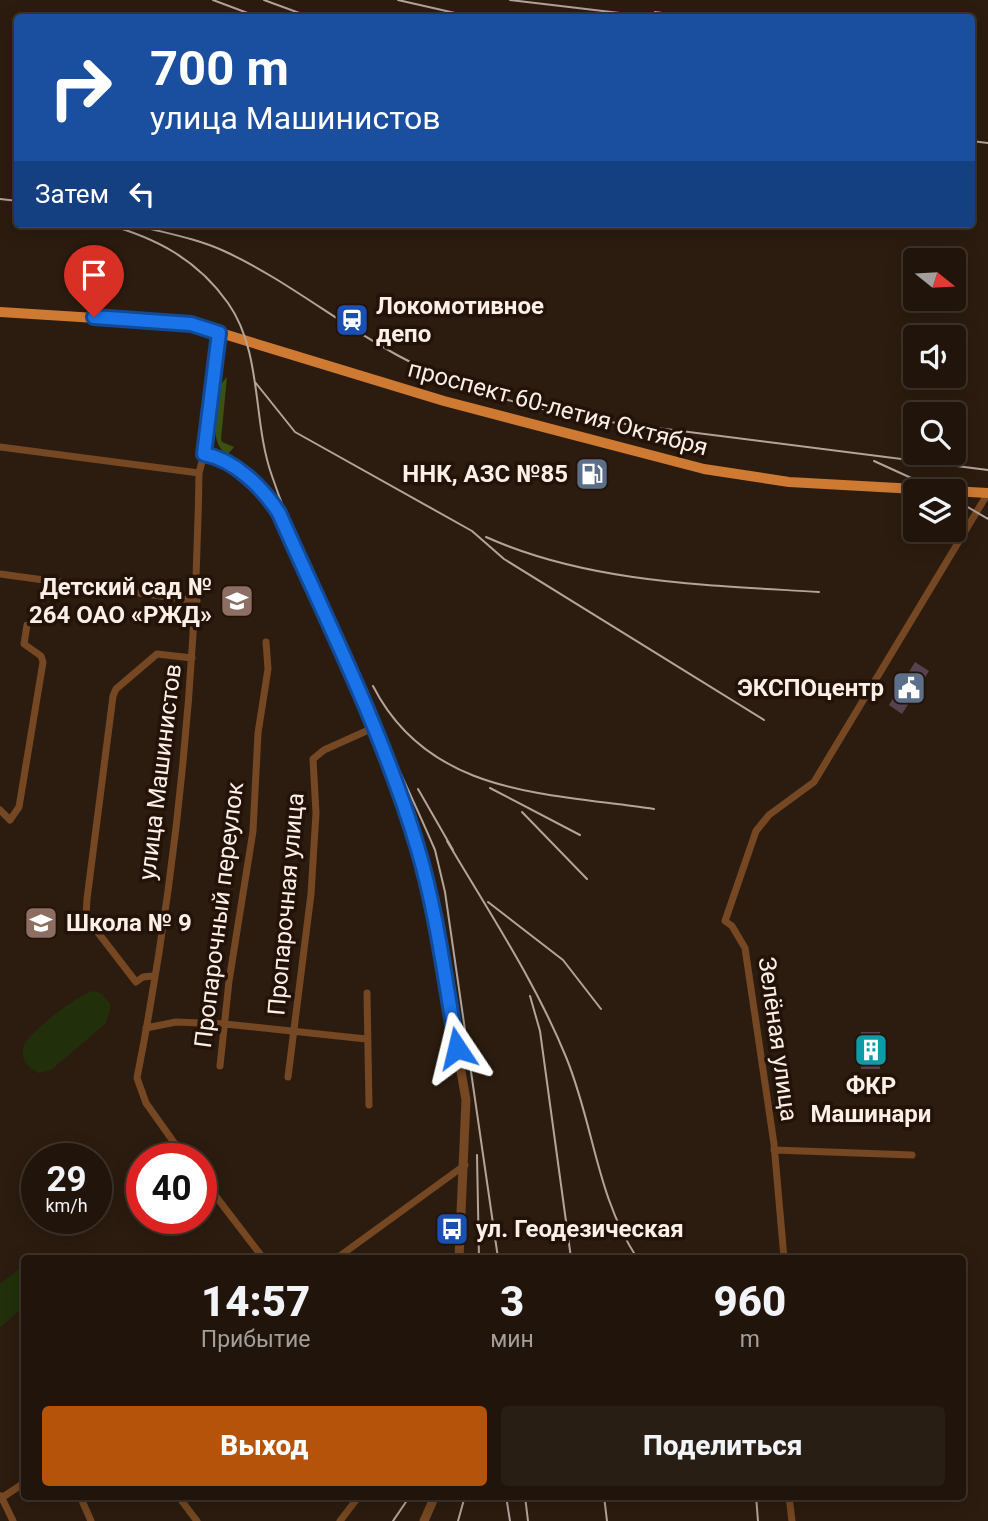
<!DOCTYPE html>
<html lang="ru">
<head>
<meta charset="utf-8">
<style>
	body { margin:0; font-family:Roboto,sans-serif; background:#291e14; color:#f1f3f6; height:100vh; display:flex; flex-direction:column; font-size:26px; white-space:nowrap }
	* { box-sizing:border-box; margin:0 }
	p { font-size:23px; color:#a29f9d }
	.icon { flex:none; width:38px; height:38px; fill:none; stroke:currentColor; stroke-width:2; stroke-linecap:round; stroke-linejoin:round }
	.map { position:relative; flex:1; overflow:hidden }
	.drawer { position:absolute; left:21px; top:1255px; width:945px; height:245px; display:flex; flex-direction:column; background:#21150b; border-radius:7px; box-shadow:0 4px 18px #0003,0 0 0 2px #3e342c }
	.drawer>* { flex:none }
	.top-card { position:absolute; left:14px; top:14px; width:961px; height:214px; border-radius:7px; box-shadow:0 4px 18px #0003,0 0 0 2px #3e342c; background:#1a4fa0; color:#fff; overflow:hidden }
	.needle { width:46px; rotate:108deg }
	.fabs { position:absolute; left:903px; top:248px; display:grid; gap:14px }
	.fabs a { display:grid; place-items:center; width:63px; height:63px; border-radius:7px; background:#21150b; box-shadow:0 4px 18px #0003,0 0 0 2px #3e342c; font-size:35px }
	.speed { position:absolute; left:21px; top:1143px; display:flex; gap:14px; font-size:35px; font-weight:700; text-align:center }
	.speed>* { display:grid; place-content:center; width:91px; height:91px; border-radius:50%; background:#21150b; box-shadow:0 4px 18px #0003,0 0 0 2px #3e342c; line-height:1 }
	.speed small { font-size:18px; font-weight:400 }
	.speed .limit { border:10px solid #d22; background:#fff; color:#111 }
	.pin { position:absolute; display:grid; place-items:center; width:60px; height:60px; color:#fff; margin:-72px -30px; border-radius:50% 50% 50% 0; rotate:-45deg; box-shadow:0 0 7px #0007 }
	.pin .icon { rotate:45deg }
	.me { position:absolute; width:77px; margin:-38px; rotate:350deg; stroke-linejoin:round; filter:drop-shadow(0 0 5px #0008) }
	.turn { display:flex; align-items:center; gap:24px; height:147px; padding:0 21px; font-size:32px }
	.turn .icon { width:91px; height:91px; stroke-width:2.5 }
	.turn b { display:block; font-size:49px; line-height:60px }
	.then { display:flex; align-items:center; height:66px; padding:0 21px; background:#0003; gap:14px; font-size:26px }
	.eta { display:flex; justify-content:space-evenly; align-items:center; height:119px; text-align:center }
	.eta b { font-size:42px; font-weight:800; line-height:49px }
	.primary-button { display:flex; gap:14px; margin-top:auto; padding:14px 21px }
	.primary-button a { flex:1; height:80px; border-radius:7px; background:#b45309; color:#fff; font-size:28px; font-weight:800; line-height:80px; text-align:center }
	.primary-button a+a { background:#291e14; color:#f1f3f6 }
	.map>svg:first-child { display:block }
	.green { fill:#21300a }
	.forest { fill:#3a5311 }
	.building { fill:#56424e }
	.lines { fill:none; stroke-linecap:round; stroke-linejoin:round }
	.minor { stroke:#754722; stroke-width:7 }
	.tertiary { stroke:#754722; stroke-width:9 }
	.trunk { stroke:#ce7a33; stroke-width:10 }
	.rail { stroke:#b2a49b; stroke-width:2 }
	.route-casing { stroke:#114b97; stroke-width:18 }
	.route { stroke:#1a73e8; stroke-width:12 }
	.labels { text-anchor:middle; stroke-width:7; stroke-linejoin:round; paint-order:stroke }
	.poi-label { font-size:24px; font-weight:bold; fill:#fbefe7; stroke:#221207; text-anchor:start }
	.street-label { font-size:24px; fill:#fbefe7; stroke:#221207 }
</style>
</head>
<body>
<div class="map">
<svg width="988" height="1521" viewBox="0 0 988 1521">
	<rect width="100%" height="100%" fill="#2c1c0f"/>
	<!-- green -->
	<path class="green" d="M94,991L102,994L111,1005L106,1023L51,1070L39,1073C28,1068 19,1058 24,1046C28,1033 81,992 94,991Z
		M24,1265V1307L0,1327V1284Z"/>
	<!-- forest -->
	<path class="forest" d="M227,377L221,439L222,442L234,447L228,454C206,445 219,403 221,384Z"/>
	<!-- building -->
	<path class="building" d="M915,662L929,671L902,714L889,705Z
		M861,1032H880V1069H861Z"/>
	<g class="lines">
		<!-- minor -->
		<path class="minor" d="M0,447L199,473
			M0,574L197,601
			M0,810L10,820L19,807L43,662L41,656L24,644L27,625
			M153,976L143,977L136,982L86,917L87,899L113,696L116,689L157,654L192,658
			M367,993L369,1105
			M146,1028L176,1022L225,1024L366,1039
			M220,1066L229,981L253,831L258,733L268,669L266,642
			M288,1077L311,894L316,813L313,759L324,750L373,728
			M774,1150L912,1155
			M185,1158L146,1103L137,1078C176,879 196,675 199,473L204,454
			M201,1177L263,1258
			M337,1258L465,1165
			M784,1258L774,1144L745,948L732,926L725,921L756,831L769,815L814,782L988,493
			M1,1496L13,1521
			M80,1496L91,1521
			M178,1496L197,1521
			M789,1496L792,1521
			M0,1499L24,1483
			M340,1521L359,1496"/>
		<!-- tertiary -->
		<path class="tertiary" d="M219,333L204,454C235,460 262,487 279,513L402,800L430,893L466,1100L459,1258
			M424,1521L435,1496"/>
		<!-- trunk -->
		<path class="trunk" d="M0,312L191,324L444,401L704,469L789,482L988,493"/>
		<!-- rail -->
		<path class="rail" d="M213,0L261,18
			M264,0L313,18
			M398,0L477,18
			M510,0L662,18
			M655,12L700,18
			M971,141L988,143
			M0,199L18,201
			M106,224C156,238 197,259 228,303C263,353 252,420 272,476C315,601 382,727 435,850L445,892L498,1258
			M143,227C170,234 198,239 224,251C285,279 338,323 397,355C463,391 536,411 610,422L988,470
			M255,382L295,432L472,531L504,559L764,720
			M874,461L942,492
			M954,499L988,519
			M486,537C589,583 707,585 819,592
			M373,686C429,796 547,793 654,809
			M490,788L580,835
			M418,789L453,850
			M522,812L587,879
			M447,841C489,912 535,981 566,1057C594,1125 596,1195 637,1258
			M488,902L563,960L601,1009
			M530,996L540,1031L571,1258
			M477,1155L479,1258
			M506,1496L510,1521
			M525,1496L528,1521
			M604,1496L607,1521
			M756,1496L758,1521
			M393,1521L410,1496
			M458,1521L465,1496"/>
	</g>
	<g class="lines">
		<defs>
			<path id="route" d="M94,317L191,324L219,333L204,454C235,460 262,487 279,513C327,622 383,732 417,846C437,912 445,981 457,1048"/>
		</defs>
		<!-- route casing -->
		<use href="#route" class="route-casing"/>
		<!-- route -->
		<use href="#route" class="route"/>
	</g>
	<!-- icons -->
	<defs>
		<symbol id="station-square" viewBox="-11 -11 22 22"><rect x="-9" y="-9" width="18" height="18" rx="4" fill="#1a4fb4" stroke="#221207"/><path d="M-3-6H3Q5-6 5-4V2Q5 4 3 4L4.5 6H3L1.5 4h-3L-3 6H-4.5L-3 4Q-5 4-5 2V-4Q-5-6-3-6ZM-3.5-4v3h7v-3ZM-3.5 1v1.5H-2V1ZM2 1v1.5H3.5V1Z" fill="#fff"/></symbol>
		<symbol id="fuel-square" viewBox="-11 -11 22 22"><rect x="-9" y="-9" width="18" height="18" rx="4" fill="#5c6f8a" stroke="#221207"/><path d="M-5.5-6h7V0h2V4h1.3V-2.5L3-4.5l.8-.8L6-3V5H2.5V1h-1V6h-7ZM-4.2-4.7v3.2H.2V-4.7Z" fill="#fff"/></symbol>
		<symbol id="school-square" viewBox="-11 -11 22 22"><rect x="-9" y="-9" width="18" height="18" rx="4" fill="#8d6e63" stroke="#221207"/><path d="M0-5L7-2L0 1L-7-2ZM-4 1L0 2.5L4 1V4Q0 6-4 4Z" fill="#fff"/></symbol>
		<symbol id="civic-square" viewBox="-11 -11 22 22"><rect x="-9" y="-9" width="18" height="18" rx="4" fill="#5c6f8a" stroke="#221207"/><path d="M-.6-6.5H3V-4.5H.6V-3L4-1V1h2V6H-6V1h2V-1L-.6-3ZM-1.2 2.5V6h2.4V2.5Z" fill="#fff"/></symbol>
		<symbol id="building-square" viewBox="-11 -11 22 22"><rect x="-9" y="-9" width="18" height="18" rx="4" fill="#0f9aa8" stroke="#221207"/><path d="M-4-6H4V6H1V3H-1V6H-4ZM-2.5-4.3h1.7v1.8h-1.7ZM.8-4.3h1.7v1.8H.8ZM-2.5-1h1.7V.8h-1.7ZM.8-1h1.7V.8H.8Z" fill="#fff"/></symbol>
		<symbol id="bus-square" viewBox="-11 -11 22 22"><rect x="-9" y="-9" width="18" height="18" rx="4" fill="#1a4fb4" stroke="#221207"/><path d="M-5-6H5V4H4V6H2V4H-2V6H-4V4H-5ZM-3.5-4V0h7V-4ZM-3.5 1.2v1.5H-2V1.2ZM2 1.2v1.5H3.5V1.2Z" fill="#fff"/></symbol>
	</defs>
	<g fill-rule="evenodd">
		<use href="#station-square" x="333" y="301" width="38" height="38"/>
		<use href="#fuel-square" x="573" y="455" width="38" height="38"/>
		<use href="#school-square" x="218" y="582" width="38" height="38"/>
		<use href="#civic-square" x="890" y="669" width="38" height="38"/>
		<use href="#school-square" x="22" y="904" width="38" height="38"/>
		<use href="#building-square" x="852" y="1031" width="38" height="38"/>
		<use href="#bus-square" x="433" y="1210" width="38" height="38"/>
	</g>
	<g class="labels">
		<!-- poi labels -->
		<g class="poi-label">
			<text x="376" y="314">Локомотивное<tspan x="376" dy="28">депо</tspan></text>
			<text x="568" y="482" text-anchor="end">ННК, АЗС №85</text>
			<text x="212" y="595" text-anchor="end">Детский сад №<tspan x="212" dy="28">264 ОАО «РЖД»</tspan></text>
			<text x="884" y="696" text-anchor="end">ЭКСПОцентр</text>
			<text x="66" y="931">Школа № 9</text>
			<text x="871" y="1094" text-anchor="middle">ФКР<tspan x="871" dy="28">Машинари</tspan></text>
			<text x="476" y="1237">ул. Геодезическая</text>
		</g>
		<!-- street labels -->
		<g class="street-label">
			<text transform="translate(558 408) rotate(15)" y="8">проспект 60-летия Октября</text>
			<text transform="translate(160 772) rotate(-83)" y="8">улица Машинистов</text>
			<text transform="translate(286 904) rotate(-85)" y="8">Пропарочная улица</text>
			<text transform="translate(219 915) rotate(-83)" y="8">Пропарочный переулок</text>
			<text transform="translate(778 1039) rotate(82)" y="8">Зелёная улица</text>
		</g>
	</g>
</svg>
<div class="fabs">
<a><svg class="needle" viewBox="-14 -14 28 28"><path d="M0-13l5 13h-10z" fill="#e53935"/><path d="M0 13l5-13h-10z" fill="#a29f9d"/></svg></a>
<a><svg class="icon" aria-label="sound" viewBox="0 0 24 24"><path d="M4 9h4l5-4v14l-5-4H4zM17 9q2 3 0 6"/></svg></a>
<a><svg class="icon" aria-label="search" viewBox="0 0 24 24"><circle cx="10" cy="10" r="6"/><path d="M15 15l6 6"/></svg></a>
<a><svg class="icon" aria-label="layers" viewBox="0 0 24 24"><path d="M12 4l9 5-9 5-9-5zM3 14l9 5 9-5"/></svg></a>
</div>
<div class="speed"><div>29<small>km/h</small></div><div class="limit">40</div></div>
<div class="pin" style="left:94px;top:317px;background:#d93025"><svg class="icon" aria-label="arrive" viewBox="0 0 24 24"><path d="M6 21V4h12l-3 4 3 4H6"/></svg></div>
<svg class="me" style="left:457px;top:1048px" viewBox="-20 -20 40 40"><path d="M0-17L14 15 0 8-14 15z" fill="#1a73e8" stroke="#fff" stroke-width="4"/></svg>
<div class="top-card">
<div class="turn"><svg class="icon" aria-label="right" viewBox="0 0 24 24"><path d="M7 20v-9h11M14 6l5 5-5 5"/></svg><div><b>700 m</b>улица Машинистов</div></div>
<div class="then">Затем<svg class="icon" aria-label="left" viewBox="0 0 24 24"><path d="M17 20v-9H6M10 6l-5 5 5 5"/></svg></div>
</div>
<section class="drawer">
<div class="eta">
<div><b>14:57</b><p>Прибытие</p></div>
<div><b>3</b><p>мин</p></div>
<div><b>960</b><p>m</p></div>
</div>
<div class="primary-button"><a>Выход</a><a>Поделиться</a></div>
</section>
</div>
</body>
</html>
